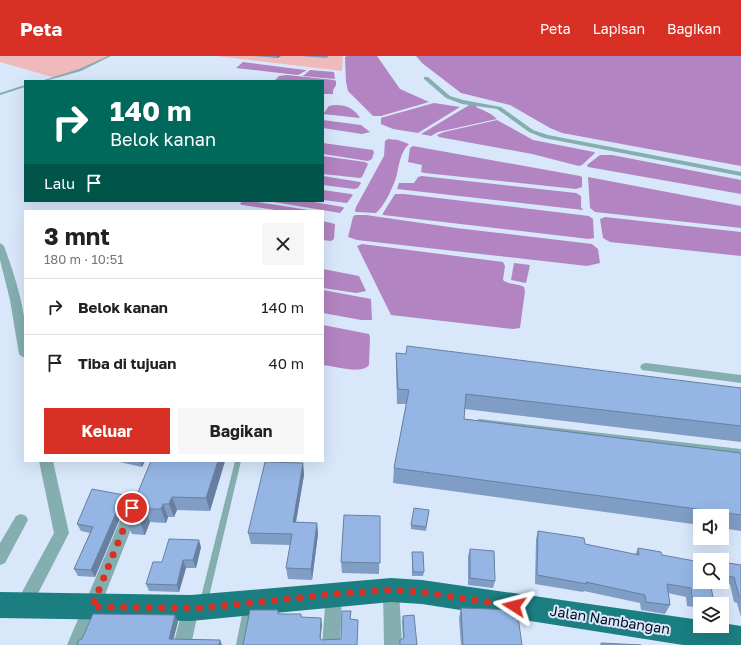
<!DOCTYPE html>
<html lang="id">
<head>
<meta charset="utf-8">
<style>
	body { margin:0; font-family:"Golos Text",sans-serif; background:#f6f6f6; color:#222; height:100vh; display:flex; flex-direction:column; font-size:15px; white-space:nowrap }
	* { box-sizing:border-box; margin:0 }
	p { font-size:13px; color:#767676 }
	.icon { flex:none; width:22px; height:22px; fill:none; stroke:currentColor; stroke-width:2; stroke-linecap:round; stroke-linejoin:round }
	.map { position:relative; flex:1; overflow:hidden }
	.side { position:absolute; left:24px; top:154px; width:300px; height:252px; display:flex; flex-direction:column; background:#fff; border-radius:0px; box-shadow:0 4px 16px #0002 }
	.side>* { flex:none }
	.guide { position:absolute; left:24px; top:24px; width:300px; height:122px; border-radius:0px; box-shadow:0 4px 16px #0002; background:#00695c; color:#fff; overflow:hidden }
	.buttons { position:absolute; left:693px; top:453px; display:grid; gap:8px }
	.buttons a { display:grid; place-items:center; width:36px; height:36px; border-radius:0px; background:#fff; box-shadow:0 4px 16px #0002; font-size:20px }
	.pin { position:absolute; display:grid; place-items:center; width:34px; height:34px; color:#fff; margin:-17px; border:2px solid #fff; border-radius:50%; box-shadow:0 1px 4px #0007 }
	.me { position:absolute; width:44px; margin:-22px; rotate:279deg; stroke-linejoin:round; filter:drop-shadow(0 0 3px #0008) }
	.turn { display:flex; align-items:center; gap:14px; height:84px; padding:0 20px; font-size:18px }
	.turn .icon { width:52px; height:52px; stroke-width:2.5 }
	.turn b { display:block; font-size:28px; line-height:34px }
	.then { display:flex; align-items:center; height:38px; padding:0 20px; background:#0003; gap:8px; font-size:15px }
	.round { display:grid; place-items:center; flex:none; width:42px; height:42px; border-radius:0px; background:#f6f6f6 }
	.summary { display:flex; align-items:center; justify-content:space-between; height:68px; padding:0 20px }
	h1 { font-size:24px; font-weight:700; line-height:30px }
	.primary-button { display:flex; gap:8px; margin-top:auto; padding:8px 20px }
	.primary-button a { flex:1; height:46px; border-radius:0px; background:#d93025; color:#fff; font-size:16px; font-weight:700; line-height:46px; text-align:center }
	.primary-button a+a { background:#f6f6f6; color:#222 }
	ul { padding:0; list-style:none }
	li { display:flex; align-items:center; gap:12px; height:56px; padding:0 20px; border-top:1px solid #e0e0e0 }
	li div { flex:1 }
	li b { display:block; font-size:15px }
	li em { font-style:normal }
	header { display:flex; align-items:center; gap:24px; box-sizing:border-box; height:56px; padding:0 20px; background:#d93025; color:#fff }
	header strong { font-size:19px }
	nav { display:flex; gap:22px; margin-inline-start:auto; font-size:14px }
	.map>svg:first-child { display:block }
	.green { fill:#efbaba }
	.water { fill:#b284c1 }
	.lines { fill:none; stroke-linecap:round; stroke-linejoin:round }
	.service { fill:#84aeaf; fill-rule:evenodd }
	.minor { fill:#84aeaf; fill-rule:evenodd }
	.primary { fill:#1b7e81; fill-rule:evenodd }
	.wall { fill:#809dc5 }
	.shaded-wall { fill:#687fa0 }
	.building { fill:#95b6e5; stroke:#687fa0 }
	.route { stroke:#d93025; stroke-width:7; stroke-dasharray:0 12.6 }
	.labels { text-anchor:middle; stroke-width:4; stroke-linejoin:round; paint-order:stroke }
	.near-street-label { font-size:14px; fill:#030c1c; stroke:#d9e7fb }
</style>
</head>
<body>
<header>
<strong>Peta</strong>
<nav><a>Peta</a><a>Lapisan</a><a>Bagikan</a></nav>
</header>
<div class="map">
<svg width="741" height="589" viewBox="0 0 741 589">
	<rect width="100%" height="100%" fill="#d9e7fb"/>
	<!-- green -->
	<path class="green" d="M0,0H110L87,11L56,22L0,6Z
		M216,0H343L342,15Z"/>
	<!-- water -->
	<path class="water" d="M347,0H377L400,33L429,46L381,60H373L348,35L346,26L345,1Z
		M416,0H741V110L562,77L550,72L510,49L461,37L422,7Z
		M243,6L305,14H307L298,19L236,12Z
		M310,14L334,16L335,23L303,20Z
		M287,19L334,24L336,25V29L333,34V38H323V25H274L279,20Z
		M434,47L460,51L418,77L393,73L381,68V62L384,61Z
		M471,48L477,49L476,51C484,55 490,56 497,63L438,76L431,80L421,78Z
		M329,50C341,47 354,51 360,62L323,58Z
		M323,64L361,69L370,76L362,78L323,72Z
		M497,64L533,84L594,96L595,97L582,109L579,110L532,98L439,81L437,79L444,76Z
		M388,83L398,84L409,88C400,96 399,110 396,122C392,133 385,149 376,157L356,156L355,155L356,151L384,100L385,85Z
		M323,87L373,94L374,96L372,103L368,105L323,98Z
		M413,90L580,120L582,121V131L576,133L425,117L421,116L422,109L408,106L410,92Z
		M600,99H612L741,124V138L588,111L587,109Z
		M323,100L365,106L368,108L362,121L360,122L323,118Z
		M323,120L360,126L361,127L358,132L354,133L323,129Z
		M422,120L576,137L581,140V151L583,154L397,133L399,127H414L418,121Z
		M588,121L741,150V172L595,156L590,152Z
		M323,134L351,138L353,139L347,147L323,144Z
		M395,138H404L589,160L593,163L594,182L589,183L383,159V157Z
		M242,145H251L315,155H282L242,149L240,148Z
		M268,145H308L343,151L344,152L340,157Z
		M355,159H366L456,172L592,188L598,193L600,207L587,210L357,184L348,181L353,161Z
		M605,161L741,176V200L610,186L603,182L600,163Z
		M323,165L335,168L334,183L331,185L323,184Z
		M362,188L503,206L505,210L503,224C509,229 517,227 524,231L525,235L520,272L513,273L391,259L357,190Z
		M514,207L530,209L526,227L511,224Z
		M323,213L359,220L366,235L356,237L323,232Z
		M323,234L371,243L372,264H361L323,257Z
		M323,269L369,278L370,281L369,309C361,319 335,310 323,309Z"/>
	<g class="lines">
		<!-- service -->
		<path class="service" d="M108,0H111L81,15L45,25H41L79,13Z
			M25,29V31L0,39V37Z
			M478,363H480L741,393V397L480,367H478L477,365Z
			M235,405H241L208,545L207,548L204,549L201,548L200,545Z
			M247,550L250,551L251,554L244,589H236L243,554L244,551Z"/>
		<!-- minor -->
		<path class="minor" d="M424,21H428L450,40L463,44L501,51L533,74L548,79L741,116V120L544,82L529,76L497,53L462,48L446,42L424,23Z
			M0,187L4,190C13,215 22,241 25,268C26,279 25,290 25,302L21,300L19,298L10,244L0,204Z
			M646,307L741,319V327L642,314L640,311L642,308Z
			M39,405H53L69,477L29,555L23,557L17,555L15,549L54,477Z
			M132,447L137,449L139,453L85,589H67L125,453L127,449Z
			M21,458L26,460L28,464L5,507L0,509V487L16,460Z
			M391,526L397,529L399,534L402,589H384L383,534L385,529Z
			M334,530L340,533L342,538L340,589H322L326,538L328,533Z
			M191,544L197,546L199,552L191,589H173L183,552L185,546Z"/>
		<!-- primary -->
		<path class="primary" d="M391,522L422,524L700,564V570H722V567L741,570V589H683L422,548L391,546L191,565L0,562V536L191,539Z"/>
	</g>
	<!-- wall -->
	<path class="wall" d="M254,0H281L277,2Z
		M301,0H329L326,2Z
		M396,297L741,332V386L465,353L464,363L741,397V475L722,472V460H700V469L393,427L394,412L406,348H397L396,312Z
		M115,405H145L142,411Z
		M151,405H225L210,455L177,454L174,461H168L166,467L150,466L145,479L132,478L126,465Z
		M303,407L304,419L296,466L317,467L318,478L312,524L288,523L286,512L290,489L251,488L248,477Z
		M127,446L95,521L78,520L74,513L90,477L81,475L77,468Z
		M429,454L426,475L411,473V469Z
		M380,460L379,518L342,517L341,506Z
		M538,475L585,488L635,499L638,492L662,499L714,546L713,548H700V552L687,550L686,541L668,537L670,549L665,558L641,554L640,547L584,535L583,536L535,528L536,483Z
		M201,491L196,512H186L179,536L149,535L146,528L162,506Z
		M470,493L495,525L493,532L468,529V500Z
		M412,496L424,516L423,520H412Z
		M722,506L741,509V561L737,547L734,546L730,528L715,526H722Z
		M461,552L522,589H461L459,562Z
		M403,560L417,589H400V584L403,583L402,566Z"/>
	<!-- shaded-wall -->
	<path class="shaded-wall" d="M277,0H281L277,2Z
		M140,405H145L142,411Z
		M218,405H225L210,455L206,442Z
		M303,407L304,419L294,477L293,466Z
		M124,439L127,446L95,521L91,514Z
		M172,441L177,454L174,461L169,448Z
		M163,448L168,461L166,467L161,453Z
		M145,453L150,466L145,479L140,466Z
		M317,467L318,478L312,524L311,513Z
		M199,484L201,491L196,512L193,504Z
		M183,504L186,512L179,536L177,529Z
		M175,559L178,566L172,589L169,583Z
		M321,562L322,569L320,589V582Z
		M220,584L222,589H219Z"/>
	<!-- building -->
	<path class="building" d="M407,290L741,332V370L466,338L464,363L741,397V459L394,412L409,334L398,333L396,297L406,298Z
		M151,405H218L206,442L172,441L169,448H163L161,453H145L140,466L126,465Z
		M265,406L303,407L293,466L317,467L311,513L286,512L292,478L248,477Z
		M92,433L124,439L91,514L74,513L93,471L77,468Z
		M414,452L429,454L426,471L411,469Z
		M344,459L380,460V507L341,506Z
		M538,475L584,482L585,488L639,499L638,492L661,496L662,499L700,506V526H710L714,546L692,541L691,532L667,528L670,549L646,546L645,539L586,526L587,528L537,519Z
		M169,483L199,484L193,504H183L177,529L146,528L153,506H162Z
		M470,493L494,495L495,525L470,522Z
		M412,496H423L424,516H413Z
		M722,506L741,509V540H739L734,521L722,520Z
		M461,552L517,554L522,589H463Z
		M250,554H278V558H301V561L321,562L320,582L321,584L341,583L342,555H351L350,563L358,564L357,589H243Z
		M93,558L175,559L169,583L220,584L219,589H77L79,584L82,583Z
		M414,559L417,589H400V584L404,582L403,560Z
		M601,587L641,589H601Z"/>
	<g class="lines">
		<!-- route -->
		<path class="route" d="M132,452L92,551L202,552L334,538L391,534L422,536L514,550"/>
	</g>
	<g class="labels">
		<!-- near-street labels -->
		<g class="near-street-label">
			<text transform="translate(610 564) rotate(9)" y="5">Jalan Nambangan</text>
		</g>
	</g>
</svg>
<div class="buttons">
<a><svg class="icon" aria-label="sound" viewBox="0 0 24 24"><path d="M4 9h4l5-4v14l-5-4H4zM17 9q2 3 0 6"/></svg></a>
<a><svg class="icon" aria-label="search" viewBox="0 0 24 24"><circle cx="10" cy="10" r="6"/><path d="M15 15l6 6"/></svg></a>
<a><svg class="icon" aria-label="layers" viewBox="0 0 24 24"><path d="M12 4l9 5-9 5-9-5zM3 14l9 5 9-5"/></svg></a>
</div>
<div class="pin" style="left:132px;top:452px;background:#d93025"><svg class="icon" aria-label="arrive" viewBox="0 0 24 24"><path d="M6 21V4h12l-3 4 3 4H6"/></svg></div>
<svg class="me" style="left:514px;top:550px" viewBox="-20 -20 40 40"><path d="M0-17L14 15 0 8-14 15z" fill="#d93025" stroke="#fff" stroke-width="4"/></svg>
<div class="guide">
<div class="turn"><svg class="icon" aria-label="right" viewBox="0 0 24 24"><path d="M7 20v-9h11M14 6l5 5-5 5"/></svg><div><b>140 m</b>Belok kanan</div></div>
<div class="then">Lalu<svg class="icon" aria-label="arrive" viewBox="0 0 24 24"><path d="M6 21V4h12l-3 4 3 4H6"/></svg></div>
</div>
<section class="side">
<div class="summary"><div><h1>3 mnt</h1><p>180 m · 10:51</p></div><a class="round"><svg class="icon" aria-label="close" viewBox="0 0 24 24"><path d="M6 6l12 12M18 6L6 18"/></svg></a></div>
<ul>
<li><svg class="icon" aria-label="right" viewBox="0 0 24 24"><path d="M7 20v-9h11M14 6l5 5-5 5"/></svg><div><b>Belok kanan</b></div><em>140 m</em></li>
<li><svg class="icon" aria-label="arrive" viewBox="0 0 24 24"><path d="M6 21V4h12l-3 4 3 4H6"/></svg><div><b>Tiba di tujuan</b></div><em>40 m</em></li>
</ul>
<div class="primary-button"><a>Keluar</a><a>Bagikan</a></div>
</section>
</div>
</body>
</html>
